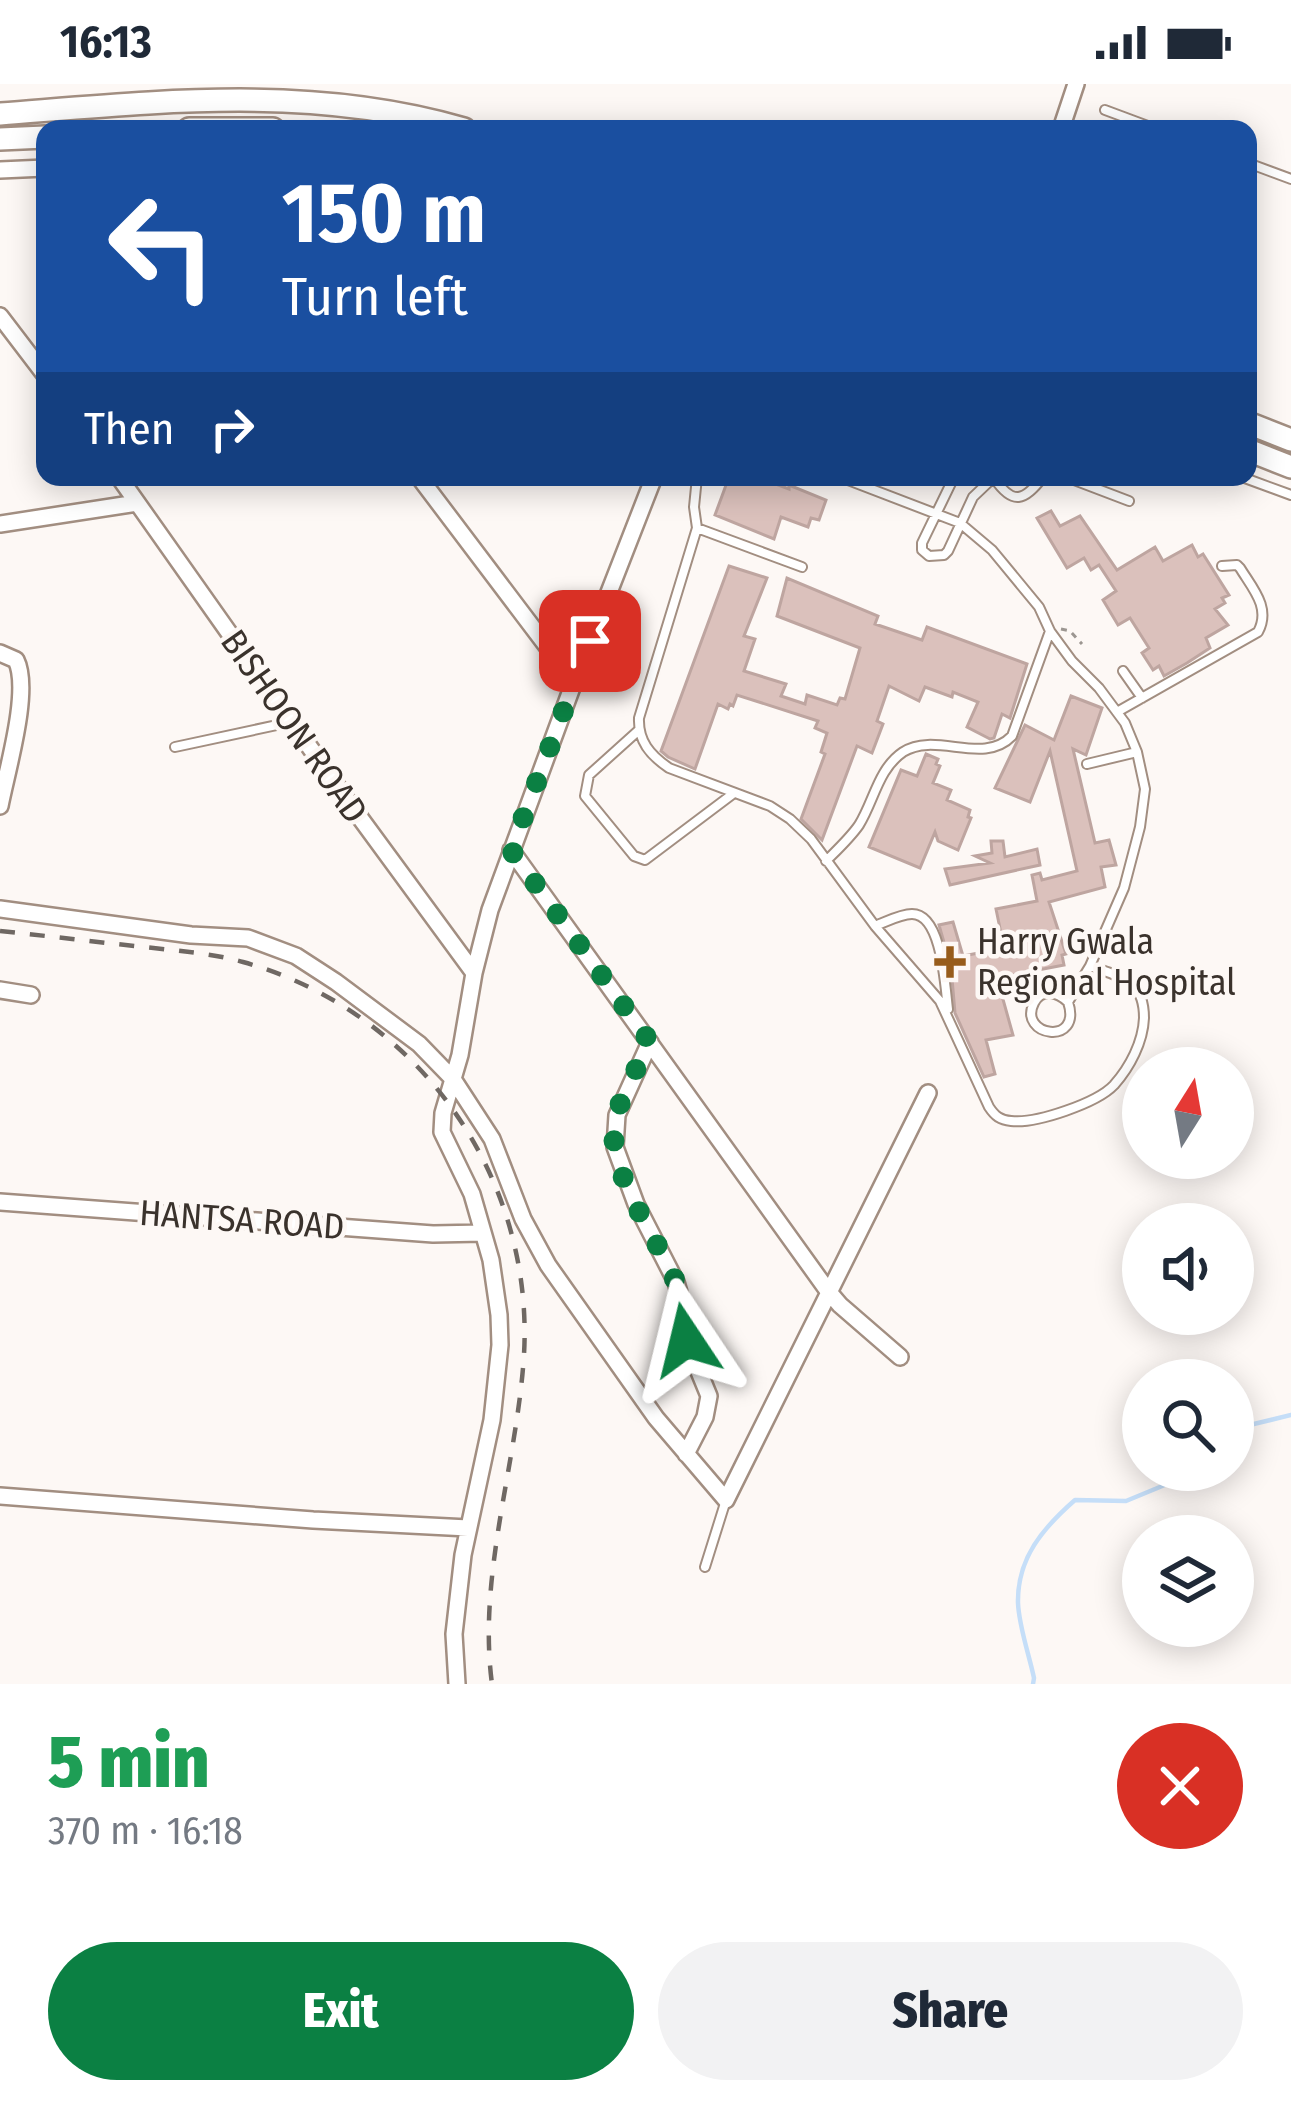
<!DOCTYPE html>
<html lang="en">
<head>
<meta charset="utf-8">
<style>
	body { margin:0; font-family:"Fira Sans Condensed",sans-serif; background:#f2f2f3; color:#1f2937; height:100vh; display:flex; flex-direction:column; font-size:45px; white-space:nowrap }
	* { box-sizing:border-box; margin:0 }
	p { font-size:39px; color:#747a83 }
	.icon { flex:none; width:66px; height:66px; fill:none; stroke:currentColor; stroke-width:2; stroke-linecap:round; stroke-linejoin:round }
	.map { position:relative; height:1600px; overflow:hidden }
	.drawer { display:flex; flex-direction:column; background:#fff; flex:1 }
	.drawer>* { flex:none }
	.guide { position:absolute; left:36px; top:36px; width:1221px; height:366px; border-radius:24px; box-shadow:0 6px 30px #0003; background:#1a4fa0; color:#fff; overflow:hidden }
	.needle { width:78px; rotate:11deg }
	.fabs { position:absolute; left:1122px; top:963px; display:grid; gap:24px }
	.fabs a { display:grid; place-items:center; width:132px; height:132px; border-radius:50%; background:#fff; box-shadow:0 6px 30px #0003; font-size:60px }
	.pin { position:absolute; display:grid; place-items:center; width:102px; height:102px; color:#fff; margin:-51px; border-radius:24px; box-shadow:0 6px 18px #0006 }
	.me { position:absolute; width:132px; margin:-66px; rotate:350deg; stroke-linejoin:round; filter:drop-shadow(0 0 9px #0008) }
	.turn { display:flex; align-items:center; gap:42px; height:252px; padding:0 48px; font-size:54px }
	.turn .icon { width:156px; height:156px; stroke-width:2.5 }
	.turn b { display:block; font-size:84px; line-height:102px }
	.then { display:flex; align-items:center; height:114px; padding:0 48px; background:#0003; gap:24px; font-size:45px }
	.round { display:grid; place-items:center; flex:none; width:126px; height:126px; border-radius:63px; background:#f2f2f3 }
	.overview { display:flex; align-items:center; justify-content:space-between; height:204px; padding:0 48px }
	h1 { font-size:72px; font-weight:800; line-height:90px; color:#1e9e55 }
	.button { display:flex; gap:24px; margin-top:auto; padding:24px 48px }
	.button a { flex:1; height:138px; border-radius:72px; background:#0b8043; color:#fff; font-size:48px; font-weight:800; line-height:138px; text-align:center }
	.button a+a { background:#f2f2f3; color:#1f2937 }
	.status { display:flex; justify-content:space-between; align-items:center; height:84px; padding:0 60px; background:#fff; direction:ltr }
	.status svg { height:33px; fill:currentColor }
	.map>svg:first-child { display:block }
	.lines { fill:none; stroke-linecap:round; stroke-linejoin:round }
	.stream { stroke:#c5def8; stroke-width:4.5 }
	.building { fill:#dbc1bc; stroke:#bea5a0; stroke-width:3 }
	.lane-casing { stroke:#a28e81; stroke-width:12 }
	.street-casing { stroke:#a28e81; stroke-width:20 }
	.secondary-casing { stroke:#a28e81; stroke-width:26 }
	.path { stroke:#9c9691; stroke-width:3; stroke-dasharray:6 6; stroke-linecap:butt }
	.lane { stroke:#fff; stroke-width:8 }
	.street { stroke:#fff; stroke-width:15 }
	.secondary { stroke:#fff; stroke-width:21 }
	.rail { stroke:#6f6863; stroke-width:4.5; stroke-dasharray:15 15; stroke-linecap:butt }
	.route { stroke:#0b8043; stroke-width:21; stroke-dasharray:0 37.8 }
	.poi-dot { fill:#975c1b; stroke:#fdf8f5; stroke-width:4.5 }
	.labels { text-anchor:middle; stroke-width:9; stroke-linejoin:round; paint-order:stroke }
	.street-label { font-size:36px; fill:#3a322c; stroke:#fdf8f5 }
	.poi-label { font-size:36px; fill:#3a322c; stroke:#fdf8f5; text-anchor:start }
</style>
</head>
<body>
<div class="status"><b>16:13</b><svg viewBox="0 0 49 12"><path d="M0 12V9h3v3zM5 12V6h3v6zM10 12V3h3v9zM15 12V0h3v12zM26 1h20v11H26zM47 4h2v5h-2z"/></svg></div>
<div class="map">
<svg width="1291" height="1600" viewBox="0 0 1291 1600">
	<rect width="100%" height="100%" fill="#fdf8f5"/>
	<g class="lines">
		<!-- stream -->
		<path class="stream" d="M1233,1345L1291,1331
			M1033,1600L1034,1594C1029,1570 1019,1543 1018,1519C1017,1474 1043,1444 1075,1416L1126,1417L1184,1393L1191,1386"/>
	</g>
	<!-- building -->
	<path class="building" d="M729,393H757L789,405V401L826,416L819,436L811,434L808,443L781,433L774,455L715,431Z
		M1051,427L1060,442L1080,432L1117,486L1155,463L1163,477L1192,461L1198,473L1203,470L1229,511L1222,514L1225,519L1215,525L1228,541L1206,554L1210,564L1187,579L1164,592L1159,582L1153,586L1142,569L1149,564L1130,534L1118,541L1103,516L1116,507L1099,481L1091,486L1084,474L1067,484L1037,434Z
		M729,482L767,494L744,552L755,555L744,587L786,600L781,612L805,620L807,611L837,621L840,614L845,615L860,564L777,532L787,494L878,532L875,540L922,556L927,543L1027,580L1010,634L1002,630L994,654L990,655L967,643L978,618L953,608L952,613L925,603L919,617L889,602L877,637L883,640L872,669L857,662L822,756L801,735L825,670L821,668L827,649L815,644L818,637L737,611L733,622L730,620L728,625L718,620L695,685L668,673L661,667Z
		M1071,612L1102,624L1086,671L1073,665L1095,759L1109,756L1116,781L1101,783L1105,803L1049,818L1066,870L1062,871L1064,881L997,894L1013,951L986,956L995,990L984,993L955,929L951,883L939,841L953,838L963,872L1004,864L996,825L1037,817L1032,791L1040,789L1042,796L1077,787L1050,667L1030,718L995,704L1025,641L1054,656Z
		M926,670L938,675L936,680L940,682L933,699L951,706L947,716L970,726L968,733L971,734L958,766L938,757L935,748L920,784L869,763L901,686L917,692Z
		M991,757H1003L1005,773L1037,765L1040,781L950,801L945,785L990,779L975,772L992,769Z"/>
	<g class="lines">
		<defs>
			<path id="lane" d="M1105,26L1156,45
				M1248,79L1291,95
				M1248,218V227
				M697,393L694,423L697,444L639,634C638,657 650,671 669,684L770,722L790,735L811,755L875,842L940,917L989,1023C995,1032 1000,1036 1011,1037C1036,1040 1097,1019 1114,1001C1130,983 1143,958 1144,934C1144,922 1142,909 1132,901C1121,891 1103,887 1090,882
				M840,393L960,439L992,466L1039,523L1050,547L1072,577L1099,604L1125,639L1137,668L1145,705L1140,743L1124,804L1090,882L1068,918C1083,963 1017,952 1034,919C1042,903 1058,909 1068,918
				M954,393L922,459V466L929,472L944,471L948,467L973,413L994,393
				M1066,393L1129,417
				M1242,393L1291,411
				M994,394C1013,422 1024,417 1043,393
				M697,444L802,483
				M1123,587L1142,614
				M1117,628L1258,548C1271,524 1253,505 1240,484L1237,481L1222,482
				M639,646L589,691L585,712L634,772L645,776L734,709
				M175,663L291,638
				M1087,680L1137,668
				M826,777C837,766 850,754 859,741C874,717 878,685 903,668C936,647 983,682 1012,652L1050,547
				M875,842C886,838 900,830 912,830C942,830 945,902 948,925
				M705,1483L726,1416"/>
			<path id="street" d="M1061,45L1076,0
				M0,86L45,84
				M0,232L45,291
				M119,393L347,716L474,889
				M419,393L574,598
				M0,440L137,419
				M0,569L16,576C31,606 7,686 0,722
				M511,766L828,1207L840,1221L900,1273
				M0,825L191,851L248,854L296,872L336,898L419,960L453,995L492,1055L523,1135L548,1181L656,1334L726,1416L928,1009
				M0,906L31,911
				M650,958L617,1031L615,1063L636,1120L676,1198L685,1230L686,1256L709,1312L705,1333L686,1370
				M0,1118L433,1150L483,1149
				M0,1412L313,1436L468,1444
				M457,1600L454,1550L463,1471L492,1336L500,1261L499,1231L491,1176L472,1110L442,1048L443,1029L460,971L474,889L490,826L574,598L654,393"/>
			<path id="secondary" d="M0,30C157,18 310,0 464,45
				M189,45H273
				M0,55L45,53
				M1248,339L1291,356
				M1248,366L1291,383"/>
		</defs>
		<!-- lane casing -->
		<use href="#lane" class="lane-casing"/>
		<!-- street casing -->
		<use href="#street" class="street-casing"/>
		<!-- secondary casing -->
		<use href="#secondary" class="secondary-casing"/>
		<!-- path -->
		<path class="path" d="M1061,545L1070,547L1082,560"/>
		<!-- lane -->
		<use href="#lane" class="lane"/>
		<!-- street -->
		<use href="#street" class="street"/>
		<!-- secondary -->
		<use href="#secondary" class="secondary"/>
		<!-- rail -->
		<path class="rail" d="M0,847C48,852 96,858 144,863C178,867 211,869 243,878C422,928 540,1100 523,1284C514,1389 478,1495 492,1600"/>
	</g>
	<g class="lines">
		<!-- route -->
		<path class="route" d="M590,557L511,766L650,958C637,985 617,1016 614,1045C610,1093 659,1156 677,1201C684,1219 684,1237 686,1256"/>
	</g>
	<!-- markers -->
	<path class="poi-dot" d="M944 860h12v12h12v12h-12v12h-12v-12h-12v-12h12z"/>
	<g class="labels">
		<!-- street labels -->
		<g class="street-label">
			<text transform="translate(295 642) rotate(55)" y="13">BISHOON ROAD</text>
			<text transform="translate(242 1135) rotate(4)" y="13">HANTSA ROAD</text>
		</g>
		<!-- poi labels -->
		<g class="poi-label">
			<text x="977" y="870">Harry Gwala<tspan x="977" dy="41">Regional Hospital</tspan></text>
		</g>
	</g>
</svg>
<div class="fabs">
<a><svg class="needle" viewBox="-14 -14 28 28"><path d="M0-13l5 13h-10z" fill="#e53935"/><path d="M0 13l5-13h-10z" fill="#747a83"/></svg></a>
<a><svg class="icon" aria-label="sound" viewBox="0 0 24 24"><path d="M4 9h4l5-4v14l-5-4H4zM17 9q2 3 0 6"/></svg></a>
<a><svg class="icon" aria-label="search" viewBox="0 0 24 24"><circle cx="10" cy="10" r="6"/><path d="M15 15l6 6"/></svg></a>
<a><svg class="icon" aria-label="layers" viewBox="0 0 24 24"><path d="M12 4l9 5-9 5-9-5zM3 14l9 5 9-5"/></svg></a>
</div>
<div class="pin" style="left:590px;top:557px;background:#d93025"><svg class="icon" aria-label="arrive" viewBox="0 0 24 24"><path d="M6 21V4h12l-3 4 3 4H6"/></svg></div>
<svg class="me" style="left:686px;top:1256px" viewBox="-20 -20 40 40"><path d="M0-17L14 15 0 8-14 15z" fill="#0b8043" stroke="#fff" stroke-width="4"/></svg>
<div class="guide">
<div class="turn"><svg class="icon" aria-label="left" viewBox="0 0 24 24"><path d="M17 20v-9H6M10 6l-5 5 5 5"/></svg><div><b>150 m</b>Turn left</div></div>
<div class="then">Then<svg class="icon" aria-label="right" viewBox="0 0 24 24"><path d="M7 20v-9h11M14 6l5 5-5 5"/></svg></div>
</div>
</div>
<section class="drawer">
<div class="overview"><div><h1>5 min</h1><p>370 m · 16:18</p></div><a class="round" style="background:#d93025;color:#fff"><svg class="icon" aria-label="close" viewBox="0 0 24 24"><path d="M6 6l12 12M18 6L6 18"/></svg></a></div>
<div class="button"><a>Exit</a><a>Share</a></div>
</section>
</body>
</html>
